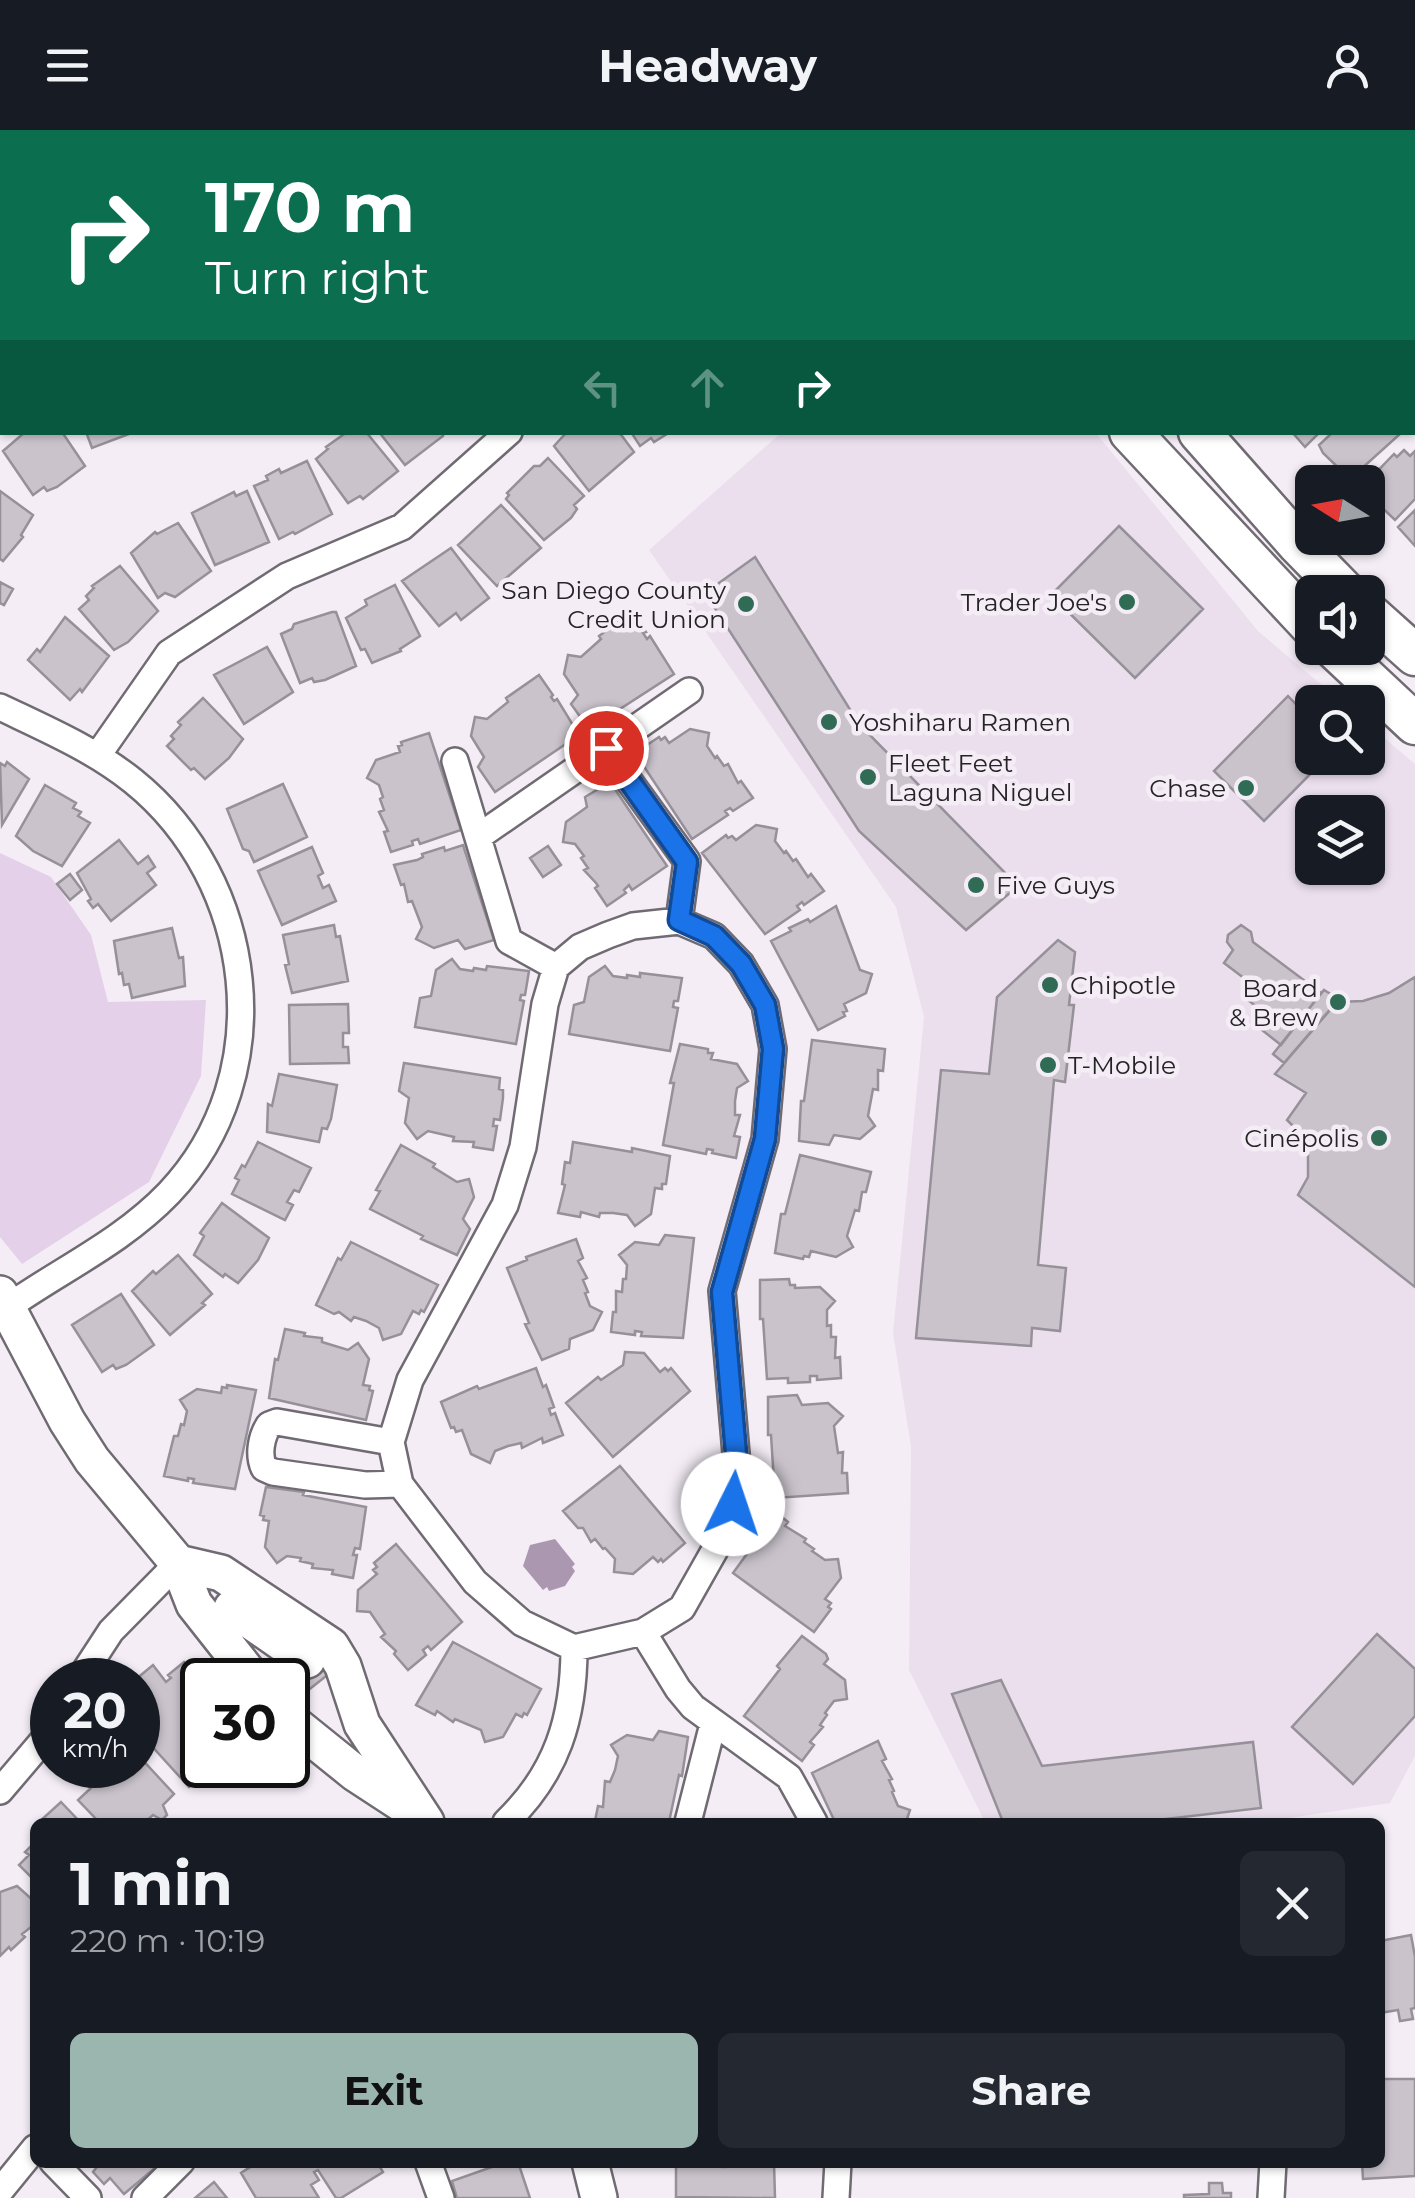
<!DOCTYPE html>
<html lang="en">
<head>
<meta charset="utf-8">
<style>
	body { margin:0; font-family:Montserrat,sans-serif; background:#242831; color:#f1f3f6; height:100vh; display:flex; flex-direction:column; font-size:38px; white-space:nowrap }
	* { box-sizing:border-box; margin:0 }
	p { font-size:32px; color:#9ea1a6 }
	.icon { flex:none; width:55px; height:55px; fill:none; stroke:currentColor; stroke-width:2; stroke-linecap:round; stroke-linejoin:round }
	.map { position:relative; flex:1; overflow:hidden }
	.drawer { position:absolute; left:30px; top:1688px; width:1355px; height:350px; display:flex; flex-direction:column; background:#171b24; border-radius:15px; box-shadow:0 2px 8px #0004 }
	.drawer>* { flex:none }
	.guide { position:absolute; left:0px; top:0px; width:1415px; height:305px; box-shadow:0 2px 8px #0004; background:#0b6e4f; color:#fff; overflow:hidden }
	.needle { width:65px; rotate:281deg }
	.controls { position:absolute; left:1295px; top:335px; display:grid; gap:20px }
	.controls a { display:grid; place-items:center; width:90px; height:90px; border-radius:15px; background:#171b24; box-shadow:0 2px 8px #0004; font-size:50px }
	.speed { position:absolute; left:30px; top:1528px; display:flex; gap:20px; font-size:50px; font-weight:700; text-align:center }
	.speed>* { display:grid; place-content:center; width:130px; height:130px; border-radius:50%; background:#171b24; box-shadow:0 2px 8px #0004; line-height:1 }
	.speed small { font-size:25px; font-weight:400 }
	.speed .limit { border:5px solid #111; border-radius:15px; background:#fff; color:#111 }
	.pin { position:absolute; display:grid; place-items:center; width:85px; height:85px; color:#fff; margin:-42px; border:5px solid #fff; border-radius:50%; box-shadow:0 2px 10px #0007 }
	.me { position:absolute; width:110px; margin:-55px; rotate:4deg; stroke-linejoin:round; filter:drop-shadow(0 0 8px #0008) }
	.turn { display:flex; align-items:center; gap:35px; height:210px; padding:0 40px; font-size:45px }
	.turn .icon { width:130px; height:130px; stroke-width:2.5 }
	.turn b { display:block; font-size:70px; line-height:85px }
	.lanes { display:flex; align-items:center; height:95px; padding:0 40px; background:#0003; justify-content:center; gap:50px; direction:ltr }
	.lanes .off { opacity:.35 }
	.round { display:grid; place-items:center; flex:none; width:105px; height:105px; border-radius:15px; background:#242831 }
	.head { display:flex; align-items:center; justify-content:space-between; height:170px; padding:0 40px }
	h1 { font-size:60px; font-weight:700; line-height:75px }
	.action { display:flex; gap:20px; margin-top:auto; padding:20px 40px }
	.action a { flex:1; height:115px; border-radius:15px; background:#9ab6ae; color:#111; font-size:40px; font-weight:700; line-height:115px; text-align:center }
	.action a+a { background:#242831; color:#f1f3f6 }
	header { display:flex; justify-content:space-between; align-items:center; height:130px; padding:0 40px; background:#171b24; font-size:45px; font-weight:700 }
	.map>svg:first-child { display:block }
	.built { fill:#ebdfee; fill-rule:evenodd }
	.green { fill:#e5d0ea }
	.water { fill:#ab97b0 }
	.building { fill:#cac3cc; stroke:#969098; stroke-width:2.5 }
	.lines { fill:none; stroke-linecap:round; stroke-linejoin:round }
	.street-casing { stroke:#706a72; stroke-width:30 }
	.secondary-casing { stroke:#706a72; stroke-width:40 }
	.primary-casing { stroke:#706a72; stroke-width:45 }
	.street { stroke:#fff; stroke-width:25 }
	.secondary { stroke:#fff; stroke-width:35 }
	.primary { stroke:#fff; stroke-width:40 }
	.route-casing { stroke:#114b97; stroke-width:25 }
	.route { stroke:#1a73e8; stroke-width:18 }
	.poi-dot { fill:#2f6b55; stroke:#f4edf6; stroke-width:4 }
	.labels { text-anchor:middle; stroke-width:9; stroke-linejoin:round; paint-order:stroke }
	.poi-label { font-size:25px; fill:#262327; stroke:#f4edf6; text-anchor:end }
</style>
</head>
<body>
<header><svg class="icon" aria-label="menu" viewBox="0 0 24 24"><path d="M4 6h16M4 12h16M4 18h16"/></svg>Headway<svg class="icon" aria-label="person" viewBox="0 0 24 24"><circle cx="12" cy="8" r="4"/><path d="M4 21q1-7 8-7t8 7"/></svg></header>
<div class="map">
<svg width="1415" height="2068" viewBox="0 0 1415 2068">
	<rect width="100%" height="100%" fill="#f4edf6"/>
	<!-- built -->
	<path class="built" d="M781,303H1096L1258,501L1342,572H1312V628H1368V594L1415,634V1626L1390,1673L1261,1692H985L909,1540L911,1317L893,1203L924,887L896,777L649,420ZM1312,682H1368V738H1312Z"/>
	<!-- green -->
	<path class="green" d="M0,723L51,747L91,805L108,872L206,870L201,946L149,1052L22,1134L0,1107Z"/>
	<!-- water -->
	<path class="water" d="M555,1409L575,1434L572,1437L575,1441L565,1456L549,1461L547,1457L543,1460L523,1436L530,1415Z"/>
	<!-- building -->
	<path class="building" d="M15,0H79L80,2H16Z
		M467,0H547L548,1L465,2Z
		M1279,0H1366L1362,2Z
		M2,139V212L0,213V141Z
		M25,302H62L85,336L57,357L47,361L44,357L33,365L3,321Z
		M86,302H134L92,318Z
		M347,302H366L398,341L363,369L360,366L348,373L316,329L328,319L326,317Z
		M379,302H443V306L405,335Z
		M567,302H619L634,322L589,361L554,316Z
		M631,302H670L654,312L651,308L640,316Z
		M1292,302H1320L1305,317Z
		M1333,302H1399L1400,304L1350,349L1323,323L1319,315Z
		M1404,320L1410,326L1415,321V369L1395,390L1370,366L1367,352L1394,324L1397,327Z
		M548,328L584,366L574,375L577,379L571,388L544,410L506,369L509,365L507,363L534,336H540Z
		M307,331L332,384L295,404L293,402L279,409L254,356L268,350L266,346L279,339L281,343Z
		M0,361L33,385L21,405L23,407L3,431L0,429Z
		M247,361L269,412L215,435L192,383L234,362L236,366Z
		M501,375L541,418L497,456L458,415Z
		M1415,380V416L1398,397Z
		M178,393L211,441L175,467L165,463L158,468L131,423L155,402L157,404Z
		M1119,396L1203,479L1135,548L1051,465Z
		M451,418L489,468L461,490L456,483L439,496L402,451Z
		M755,427L859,594L1018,756L966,800L859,701L705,463Z
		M120,436L158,481L128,512L114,520L79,479L89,470L86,466L94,458L92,456Z
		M0,452L13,459L4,475L0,473Z
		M395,455L420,506L400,519L401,521L372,533L365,519L361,520L346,488L367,475L365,470Z
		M332,482H336L356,536L325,550L314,552L312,548L300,553L281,504L292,499L294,494Z
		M632,482L646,502L643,503L647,509L650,506L674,544L589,599L571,574L578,565L564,544L568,525L581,527L601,509L599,506Z
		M65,487L109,526L82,562L80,559L70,570L28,530L37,519L40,522Z
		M267,517L293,562L244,594L214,545Z
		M539,545L553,565L551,567L554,571L557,569L579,605L495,662L478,637L484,627L471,606L475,587L487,589L508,572L506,568Z
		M1288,566L1312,591V628H1326L1264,691L1214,641Z
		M203,568L243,609L229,628L205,649L194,638L191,640L167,616L174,609L171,606L181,595L178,592Z
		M690,599L709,603L707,616L715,628L717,626L724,636L728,634L738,653L741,651L753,668L733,681L730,678L725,681L728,685L692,709L635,623L659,607L661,610L665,607L669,613Z
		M429,603L461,700L420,714L418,709L412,711L413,715L391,722L384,702L388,701L379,682L384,680L380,669L383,667L379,655L367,648L376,630L400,622L398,616L402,615L401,612Z
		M7,632L29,649L2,695L0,633L5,636Z
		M610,652L667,736L632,760L629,755L624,760L626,763L607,776L595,758L598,756L596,753L584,740L588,738L581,728L584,726L575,714L563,712L566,692L587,677L585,667Z
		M283,654L307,707L254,732L249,721L243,719L227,679Z
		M45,655L76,673L73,678L81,682L78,686L90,693L62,736L33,721L16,706Z
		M756,695L777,699L775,711L784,723L786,721L793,731L796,729L808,747L811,744L824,761L804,775L802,772L797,776L800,780L765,804L702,723L726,705L728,708L732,706L736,710Z
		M119,710L138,734L148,726L155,737L147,743L156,755L111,791L98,774L93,778L88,771L91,769L77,743Z
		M463,715L494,810L465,819L458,810L434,818L416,809L422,797L412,771L408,772L404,754L401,755L394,735L417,730L423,727L422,724L444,717L445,721Z
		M548,716L561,735L543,747L530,728Z
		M312,717L323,743L318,746L323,758L329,755L336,771L282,795L258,741Z
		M70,744L82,760L70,770L57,754Z
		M836,776L860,840L872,844L866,863L844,874L847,881L843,882L845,886L818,900L771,811L791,801L789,798L808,789L810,792Z
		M334,795L336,807L340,806L348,851L292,863L285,835L289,834L283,805Z
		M1241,795L1251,802L1253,812L1321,863L1281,915L1262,900L1271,888L1248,870L1257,858L1224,833L1233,820L1227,812L1228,805Z
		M172,798L179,828L183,827L185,856L132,868L129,854L124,855L122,843L119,844L114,811Z
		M1058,810L1075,822L1069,875H1074L1065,952L1054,950L1038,1135L1066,1138L1060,1201L1032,1198L1031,1216L916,1208L941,940L989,944L997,867Z
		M452,829L460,839L473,841L474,838L486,840L487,836L529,841L525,865H521L520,870L524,871L516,914L415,897L420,868L431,866L436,840Z
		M605,836L613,846L627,848V845L640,847V843L682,848L678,871H674L673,877L678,878L670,921L569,904L574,875L584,872L589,847Z
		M1415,847V1157L1298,1065L1308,1047V1025L1302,1005L1287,990L1306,963L1275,944L1337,872L1363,871L1389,863Z
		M1324,860L1339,869L1284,933L1273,924Z
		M348,874L349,903H343V917H348L349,933L290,934L289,875Z
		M812,910L885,919L883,941L878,940V960L873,959L868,986L875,996L860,1009L834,1005L829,1015L799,1011L801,971H804Z
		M680,914L708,919V923H713L711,929L737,934L748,951L737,958L735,971V985H740L734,1006L740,1007L736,1028L712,1023L713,1020L707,1019L706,1024L663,1015L674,953H670Z
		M404,933L500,948L499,959L503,960V968L500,990L494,989L493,996H497L493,1020L473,1017L474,1012L453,1011L454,1007L428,1001L417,1009L405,993L409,968L399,961Z
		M279,944L337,955L331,989L327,999L322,998L319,1012L267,1002L268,974L272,976Z
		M258,1012L311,1038L299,1062L294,1060L287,1072L293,1075L285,1090L232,1064L239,1050L235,1048L242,1035L245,1037Z
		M573,1012L632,1022V1018L670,1026L666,1054H662V1059L655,1058L651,1084L635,1096L627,1085L613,1083H600L599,1087L581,1082L580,1087L558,1083L565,1055L562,1054L565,1032L570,1033Z
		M401,1015L435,1034L433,1037L457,1052L469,1049L474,1067L463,1089L470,1099L457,1125L421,1109L423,1106L370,1079L380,1061L376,1060Z
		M800,1025L871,1042L866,1062H862L859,1081L855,1080L847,1106L853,1117L836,1127L811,1121L809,1127L804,1126L803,1129L775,1123L781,1084H785Z
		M222,1073L269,1108L258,1130L238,1153L225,1144L223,1147L194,1125L204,1106L200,1103Z
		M665,1105L694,1108L683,1208L641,1206L642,1202L635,1201V1205L611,1202L613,1182H616V1161L622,1162L623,1149H626L627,1135L619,1125L635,1112L659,1115Z
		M576,1109L583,1128L578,1131L587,1148L583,1150L588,1162L585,1163L590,1176L602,1182L593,1200L570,1209L569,1219L542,1230L525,1194L529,1193L507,1138L527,1130L526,1127Z
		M351,1112L438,1155L424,1182L421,1180L419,1184L413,1181L401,1204L383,1210L379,1198L366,1191L354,1187L351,1191L339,1182L334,1184L316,1175L338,1128L341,1130Z
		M178,1125L212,1164L202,1173L205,1175L170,1205L132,1161L153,1141L156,1144Z
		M789,1149L790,1155H795V1158L820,1157L835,1171L827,1180V1196L831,1195V1207H836L835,1228L840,1227L841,1248L817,1250V1246H810V1252L788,1253V1248L767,1249L763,1189H760V1150Z
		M121,1164L154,1215L126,1235L116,1239L113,1235L102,1242L72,1195Z
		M285,1199L305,1203L304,1206L322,1208V1212L348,1220L358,1213L369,1229L363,1255L370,1256L369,1260L373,1261L366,1290L269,1268L275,1229L278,1230Z
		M625,1222L644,1223L660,1242L665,1238L668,1241L671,1238L690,1261L613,1327L566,1273L598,1247L601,1250L623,1235Z
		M536,1238L543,1257L546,1255L554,1277L549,1279L551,1285L555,1283L563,1305L543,1313L542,1308L522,1318L521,1313L508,1316L495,1321L490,1333L471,1324L462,1300L456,1302L454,1297L451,1298L441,1272L477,1256L479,1259Z
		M227,1255L256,1260L235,1359L193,1353L194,1349L188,1348V1351L164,1346L174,1306H178L181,1294L184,1295L187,1281L180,1270L197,1259L221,1263L222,1257L227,1258Z
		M797,1265L802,1275L828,1273L843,1286L834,1296L838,1323L843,1322L842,1343H847L848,1363L775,1368L771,1305H768V1267Z
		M620,1336L685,1413L663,1432L661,1429L658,1432L653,1427L633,1444L614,1442L615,1429L605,1418L603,1419L595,1409L591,1412L583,1398H578L563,1381Z
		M266,1357L304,1362L303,1365L366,1377L360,1419L355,1418L353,1425H357L353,1448L332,1444L333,1440L312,1438L313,1434L300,1431L301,1428L287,1426L277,1433L265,1417L269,1391L263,1390L264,1386L260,1385Z
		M777,1383L788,1392L785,1396L806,1409L804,1412L814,1419L812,1421L825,1430L838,1429L841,1448L825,1469L831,1473L828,1477L831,1479L814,1502L733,1443Z
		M396,1414L462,1492L431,1520L428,1516L423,1520L426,1525L408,1540L394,1524L396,1521L381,1507L385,1504L370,1482L357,1481L358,1460L377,1444L373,1440L377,1437L374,1433Z
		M1377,1504L1415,1539V1586L1353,1654L1292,1597Z
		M802,1506L826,1524L828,1529L824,1534L845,1550L847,1569L834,1571L825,1583L827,1585L820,1595L823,1597L810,1612L814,1615L802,1631L744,1586L780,1539L777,1536Z
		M453,1512L541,1559L527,1585L524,1583L522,1587L516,1584L503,1607L485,1612L481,1600L455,1589L453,1592L437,1581L435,1585L416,1575Z
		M320,1520L335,1539L292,1573L288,1568V1550H281Z
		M184,1532L202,1555V1635H206L200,1640L204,1645L189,1657L138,1601V1568L141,1565L135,1550L153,1535L166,1552L171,1548L168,1545Z
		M1001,1550L1042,1636L1253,1612L1261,1678L1140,1692H1003L952,1564Z
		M659,1601L688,1607L682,1646L679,1645L669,1692L595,1691L598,1676L603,1677L605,1651L610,1652L615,1640L618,1626L611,1615L627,1605L653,1610Z
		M878,1611L886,1629L882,1631L892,1649L889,1650L894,1661L892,1662L898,1676L910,1680L906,1692H835L812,1643Z
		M138,1625L174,1664L163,1675L167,1685L162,1690L153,1685L145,1692H99L78,1670L91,1658L87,1655L102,1641L96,1635H138Z
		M61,1672L80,1692H39Z
		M35,1712V1751L19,1735L29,1725L25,1722Z
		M17,1756L35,1772V1794L22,1804L25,1807L11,1820L9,1817L0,1826V1762Z
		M1411,1805L1415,1827V1878L1411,1879L1413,1889L1400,1891L1398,1880L1380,1883V1811Z
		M1380,1949H1415V2046L1363,2049L1362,2032H1380Z
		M91,2032H162L124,2064L110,2048L104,2054L93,2042L96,2038Z
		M258,2032H377L383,2042L341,2068H336L318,2040L314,2042L319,2050L311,2055L319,2068H256L241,2043Z
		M506,2032H518L530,2068H457L452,2051Z
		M745,2032H774L775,2068L676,2067V2034L724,2037L745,2036Z
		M214,2052L227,2068H195Z
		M1209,2053H1222L1223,2063H1231V2068H1184V2065L1209,2064Z"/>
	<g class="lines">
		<defs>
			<path id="street" d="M1237,0L1239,2
				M395,2L398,0
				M1412,230L1415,233
				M0,264L2,262
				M0,577C46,599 93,619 133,651C256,750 281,945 169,1063C122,1112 62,1139 8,1177
				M606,619L687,731L679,791
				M98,625L169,523L287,446L402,397L509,302
				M455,631L509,811L556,837
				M478,707L689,561
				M679,791L714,806L741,834L765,875L773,919L765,1009L722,1161L737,1335L733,1374L721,1409L682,1478L643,1502L574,1518L522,1493L475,1452L400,1354L391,1312L410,1250L505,1075L523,1017L545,874L556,837L580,817L608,805L633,796Z
				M391,1312L277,1292L269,1295C261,1307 258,1325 264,1338L273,1342L365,1355L400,1354
				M643,1502L678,1559L693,1577L789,1647L814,1692
				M79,1550L111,1501L178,1433
				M0,1661L52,1600
				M506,1692C557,1643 574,1588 574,1518
				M688,1692L713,1594
				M53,2032L88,2068
				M428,2032L441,2068
				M0,2061L35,2018
				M145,2068L181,2032
				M836,2068L838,2032
				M1271,2068L1273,2032"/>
			<path id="secondary" d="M0,1164L67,1291L92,1330L178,1433L194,1474L254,1550
				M178,1433L221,1443L331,1516L343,1536L362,1594L426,1692
				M232,1478L307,1530
				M288,1589L355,1643L407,1677
				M590,2032L599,2068"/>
			<path id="primary" d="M902,0L903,2
				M968,0L970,2
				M1130,302L1312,497
				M1199,302L1298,414L1345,462
				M1368,483L1415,525
				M1334,518L1415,594"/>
		</defs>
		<!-- street casing -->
		<use href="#street" class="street-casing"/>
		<!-- secondary casing -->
		<use href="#secondary" class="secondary-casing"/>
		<!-- primary casing -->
		<use href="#primary" class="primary-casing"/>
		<!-- street -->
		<use href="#street" class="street"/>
		<!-- secondary -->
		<use href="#secondary" class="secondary"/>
		<!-- primary -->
		<use href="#primary" class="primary"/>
	</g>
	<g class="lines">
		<defs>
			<path id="route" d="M606,618L687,732L679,790L714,806L741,834L765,875L773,919L765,1009L722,1162L737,1335L733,1374"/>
		</defs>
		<!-- route casing -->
		<use href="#route" class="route-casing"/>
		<!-- route -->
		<use href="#route" class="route"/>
	</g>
	<!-- markers -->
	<g class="poi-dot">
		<circle cx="1127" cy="472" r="10"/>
		<circle cx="746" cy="474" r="10"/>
		<circle cx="829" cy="592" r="10"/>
		<circle cx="868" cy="647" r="10"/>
		<circle cx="1246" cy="658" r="10"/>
		<circle cx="976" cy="755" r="10"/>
		<circle cx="1050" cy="855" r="10"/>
		<circle cx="1338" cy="872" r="10"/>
		<circle cx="1048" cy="935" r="10"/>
		<circle cx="1379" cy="1008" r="10"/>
	</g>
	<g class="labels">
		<!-- poi labels -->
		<g class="poi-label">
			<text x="726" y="469">San Diego County<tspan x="726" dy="29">Credit Union</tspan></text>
			<text x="1107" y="481">Trader Joe's</text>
			<text x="849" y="601" text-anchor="start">Yoshiharu Ramen</text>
			<text x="888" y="642" text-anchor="start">Fleet Feet<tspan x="888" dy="29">Laguna Niguel</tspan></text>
			<text x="1226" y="667">Chase</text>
			<text x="996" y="764" text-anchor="start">Five Guys</text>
			<text x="1070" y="864" text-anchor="start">Chipotle</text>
			<text x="1318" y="867">Board<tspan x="1318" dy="29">&amp; Brew</tspan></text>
			<text x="1068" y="944" text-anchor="start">T-Mobile</text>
			<text x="1359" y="1017">Cinépolis</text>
		</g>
	</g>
</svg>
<div class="controls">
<a><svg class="needle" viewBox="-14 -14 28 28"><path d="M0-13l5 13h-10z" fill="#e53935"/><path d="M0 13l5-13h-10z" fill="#9ea1a6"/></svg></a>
<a><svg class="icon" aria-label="sound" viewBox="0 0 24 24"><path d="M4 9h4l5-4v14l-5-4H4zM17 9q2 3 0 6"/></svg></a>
<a><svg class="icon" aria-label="search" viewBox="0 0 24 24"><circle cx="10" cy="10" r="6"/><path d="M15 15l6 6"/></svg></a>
<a><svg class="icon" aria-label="layers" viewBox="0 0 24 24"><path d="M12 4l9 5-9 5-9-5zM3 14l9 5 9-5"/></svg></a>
</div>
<div class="speed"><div>20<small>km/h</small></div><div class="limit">30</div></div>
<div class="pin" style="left:606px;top:618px;background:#d93025"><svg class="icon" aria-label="arrive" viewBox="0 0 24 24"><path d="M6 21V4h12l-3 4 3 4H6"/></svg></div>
<svg class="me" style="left:733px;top:1374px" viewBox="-20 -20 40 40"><circle r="19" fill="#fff"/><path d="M0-13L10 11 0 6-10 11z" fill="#1a73e8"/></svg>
<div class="guide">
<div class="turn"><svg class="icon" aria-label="right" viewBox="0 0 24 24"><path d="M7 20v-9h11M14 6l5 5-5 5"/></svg><div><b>170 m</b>Turn right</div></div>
<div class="lanes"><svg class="icon off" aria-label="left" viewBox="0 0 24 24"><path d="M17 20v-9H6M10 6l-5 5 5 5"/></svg><svg class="icon off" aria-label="ahead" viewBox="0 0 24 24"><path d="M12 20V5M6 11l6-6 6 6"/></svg><svg class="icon" aria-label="right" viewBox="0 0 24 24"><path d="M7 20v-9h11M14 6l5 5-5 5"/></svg></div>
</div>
<section class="drawer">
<div class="head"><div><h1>1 min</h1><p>220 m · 10:19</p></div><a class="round"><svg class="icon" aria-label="close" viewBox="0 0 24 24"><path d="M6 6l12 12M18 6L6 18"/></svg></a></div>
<div class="action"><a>Exit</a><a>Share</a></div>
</section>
</div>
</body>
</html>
